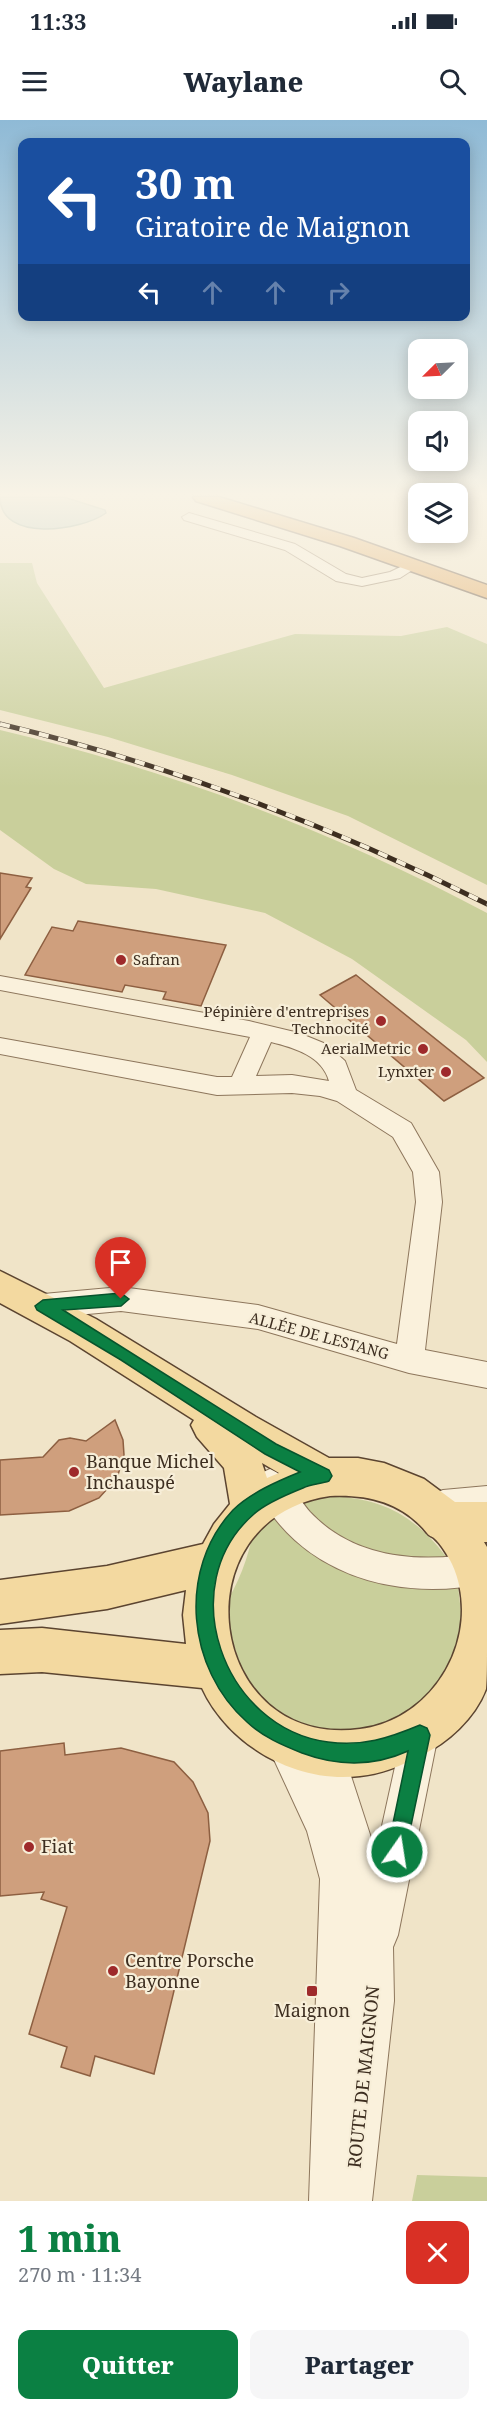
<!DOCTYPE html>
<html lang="fr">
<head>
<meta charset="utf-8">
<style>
	body { margin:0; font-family:"Noto Serif",serif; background:#f6f6f7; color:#1f2937; height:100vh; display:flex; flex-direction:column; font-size:22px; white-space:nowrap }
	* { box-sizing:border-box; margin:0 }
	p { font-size:20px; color:#747a83 }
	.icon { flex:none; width:33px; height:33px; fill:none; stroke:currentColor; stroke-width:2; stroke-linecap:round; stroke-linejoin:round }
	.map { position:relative; height:2081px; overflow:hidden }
	.side { display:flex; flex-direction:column; background:#fff; flex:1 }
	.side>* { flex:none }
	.guide { position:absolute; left:18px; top:18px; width:452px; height:183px; border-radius:12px; box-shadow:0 3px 15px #0003; background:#1a4fa0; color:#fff; overflow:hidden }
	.needle { width:39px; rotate:246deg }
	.controls { position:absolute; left:408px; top:219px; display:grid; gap:12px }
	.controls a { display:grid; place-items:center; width:60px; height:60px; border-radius:12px; background:#fff; box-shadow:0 3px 15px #0003; font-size:30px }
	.pin { position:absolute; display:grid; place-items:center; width:51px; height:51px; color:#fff; margin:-62px -26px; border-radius:50% 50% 50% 0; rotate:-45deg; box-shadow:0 0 6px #0007 }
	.pin .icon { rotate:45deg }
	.me { position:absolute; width:66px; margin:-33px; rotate:13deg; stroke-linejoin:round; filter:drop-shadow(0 0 4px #0008) }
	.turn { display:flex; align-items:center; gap:21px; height:126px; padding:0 18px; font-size:27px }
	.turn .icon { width:78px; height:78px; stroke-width:2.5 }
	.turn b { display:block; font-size:42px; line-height:51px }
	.lanes { display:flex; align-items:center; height:57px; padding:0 18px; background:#0003; justify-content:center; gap:30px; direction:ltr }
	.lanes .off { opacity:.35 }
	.round { display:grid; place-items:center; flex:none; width:63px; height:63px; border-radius:12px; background:#f6f6f7 }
	.summary { display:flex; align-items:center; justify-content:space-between; height:102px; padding:0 18px }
	h1 { font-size:36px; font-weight:800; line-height:45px; color:#0b8043 }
	.cta { display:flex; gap:12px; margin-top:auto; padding:12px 18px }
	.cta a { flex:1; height:69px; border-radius:12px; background:#0b8043; color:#fff; font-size:24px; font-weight:800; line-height:69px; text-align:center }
	.cta a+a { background:#f6f6f7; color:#1f2937 }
	.status { display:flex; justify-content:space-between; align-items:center; height:42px; padding:0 30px; background:#fff; direction:ltr }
	.status svg { height:16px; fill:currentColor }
	header { display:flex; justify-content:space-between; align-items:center; height:78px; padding:0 18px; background:#fff; font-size:27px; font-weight:800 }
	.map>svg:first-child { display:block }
	.green { fill:#c9cf9b }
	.water { fill:#a9c4bc; stroke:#6f938a; stroke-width:1.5 }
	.building { fill:#cf9f7d; stroke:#8d5f41; stroke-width:1.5 }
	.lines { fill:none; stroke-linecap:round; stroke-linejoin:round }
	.minor-casing { stroke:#8d765c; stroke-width:2 }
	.major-casing { stroke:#5b4430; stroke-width:3 }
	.highway-casing { stroke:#5b4430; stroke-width:3 }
	.minor { fill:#faf1dc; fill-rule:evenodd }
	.major { fill:#f3d9a0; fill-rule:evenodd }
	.highway { fill:#e0a458; fill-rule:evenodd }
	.rail-casing { stroke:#3d2e20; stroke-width:5 }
	.rail { stroke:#f7eed8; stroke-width:4; stroke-dasharray:10; stroke-linecap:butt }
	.route { fill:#0b8043; stroke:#07532c; stroke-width:1.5 }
	.poi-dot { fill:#9e2a2b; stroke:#f7eed8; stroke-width:2 }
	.labels { text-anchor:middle; stroke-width:4.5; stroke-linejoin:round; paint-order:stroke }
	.poi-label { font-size:15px; fill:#3d2e20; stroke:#f7eed8; text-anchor:end }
	.street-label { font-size:15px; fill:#3d2e20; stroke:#f7eed8 }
	.near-poi-label { font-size:18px; fill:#3d2e20; stroke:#f7eed8; text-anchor:start }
	.near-street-label { font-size:18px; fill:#3d2e20; stroke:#f7eed8 }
</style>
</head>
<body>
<div class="status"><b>11:33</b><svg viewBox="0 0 49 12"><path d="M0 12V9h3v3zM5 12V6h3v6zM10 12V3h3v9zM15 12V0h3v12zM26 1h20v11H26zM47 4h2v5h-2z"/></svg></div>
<header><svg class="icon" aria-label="menu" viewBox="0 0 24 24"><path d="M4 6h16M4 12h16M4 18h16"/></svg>Waylane<svg class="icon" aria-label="search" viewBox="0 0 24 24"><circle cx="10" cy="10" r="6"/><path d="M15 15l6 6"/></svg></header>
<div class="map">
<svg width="487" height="2081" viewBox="0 0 487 2081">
	<rect width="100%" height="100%" fill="#f0e4c8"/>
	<!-- green -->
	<path class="green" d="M0,443H32L37,463L104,568L295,514L401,516L447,507L487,524V765L348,696L232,655L108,617L0,590Z
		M0,610C169,650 334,711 487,793V942L466,920L352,839L265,793L156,769L86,764L54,749L0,710Z
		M327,1376C385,1378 416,1396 451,1443L391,1440L334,1415L299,1382Z
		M271,1396L458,1467L462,1500L456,1541L435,1577L361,1616L317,1612L277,1593L246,1562L222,1489C239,1464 248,1438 254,1409Z
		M417,2055L487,2057V2081H412Z"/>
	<!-- water -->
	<path class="water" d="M0,377H64L105,390L106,393C81,411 0,423 0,377Z"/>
	<!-- building -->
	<path class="building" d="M0,753L32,758L26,767L31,768L0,819Z
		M78,801L157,814L226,825L201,886L163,879L166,872L125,865L122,872L25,855L52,807L73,811Z
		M356,855L484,958L444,981L320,875Z
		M115,1300L123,1320L124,1335L117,1358L99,1378L69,1391L0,1395V1340L43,1337L59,1320L70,1318L86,1321Z
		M64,1623L65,1635L121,1628L174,1642L193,1662L208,1693L210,1721L154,1954L95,1936L90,1956L61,1947L67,1927L29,1914L67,1787L41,1779L44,1772L0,1776V1631Z"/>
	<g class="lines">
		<defs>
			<path id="minor" d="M189,393L295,424L346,454L362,458L390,452L413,441L420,445L400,458L362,466L336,461L285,430L184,400L182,397Z
				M0,856L249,901L299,913L326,924L345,941L356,970L411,1003L439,1052L442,1082L425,1230L487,1242V1268L409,1253L258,1209L121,1191L43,1198L33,1194L29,1186L33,1178L43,1174L121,1167L258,1185L397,1224L416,1082L413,1052L393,1017L337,981L320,976L292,973L217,975L0,934V918L217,957H232L250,917L0,870ZM271,922C295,928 322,936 329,961L292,955L256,956Z
				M270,1349C289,1357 297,1377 310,1392C356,1441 426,1444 487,1431V1463C397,1483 295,1454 254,1364L259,1354Z
				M487,1366V1396L443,1400L432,1396L427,1385L432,1374L443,1370Z
				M420,1597L433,1602L438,1615L398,1815L393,1827L394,1881L372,2081H309L320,1759L307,1711L264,1618L269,1605L282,1600L295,1605L308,1632L313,1619L326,1614L339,1619L376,1733L402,1615L407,1602Z"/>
			<path id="major" d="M0,1151L96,1199L256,1297L329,1338H358L384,1343L424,1359L455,1382H487V1422H484L487,1427C487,1462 487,1497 487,1532C487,1543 487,1559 486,1569C475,1598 448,1623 420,1636C401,1646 381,1654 360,1656C296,1664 228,1625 202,1568L42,1552L0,1554V1510L42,1508L186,1524L183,1495L186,1470L107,1489L0,1504V1460L107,1446L203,1424L214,1404L230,1384L224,1348L197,1317L191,1305L194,1300L70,1221L0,1183ZM262,1343L279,1353L267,1358ZM330,1376C369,1374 403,1383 427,1413C429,1416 431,1416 434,1418C441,1424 448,1436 452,1444C484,1514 435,1600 360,1609C206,1629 176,1399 330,1376Z"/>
			<path id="highway" d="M193,377H219L354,418L487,465V478L340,426L196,381Z"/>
		</defs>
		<!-- minor casing -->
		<use href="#minor" class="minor-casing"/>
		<!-- major casing -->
		<use href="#major" class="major-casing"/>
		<!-- highway casing -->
		<use href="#highway" class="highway-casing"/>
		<!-- minor -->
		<use href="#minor" class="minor"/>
		<!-- major -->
		<use href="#major" class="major"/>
		<!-- highway -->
		<use href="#highway" class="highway"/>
		<defs>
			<path id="rail" d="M0,604C171,645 330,705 487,784"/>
		</defs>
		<!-- rail casing -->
		<use href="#rail" class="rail-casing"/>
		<!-- rail -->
		<use href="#rail" class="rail"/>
	</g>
	<!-- sky -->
	<linearGradient id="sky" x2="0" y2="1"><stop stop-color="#8fbad6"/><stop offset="0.56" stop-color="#f8f3e6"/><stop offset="1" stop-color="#f8f3e6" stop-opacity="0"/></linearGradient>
	<rect width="487" height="668" fill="url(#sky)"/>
	<!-- route -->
	<path class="route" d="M121,1173L129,1179L121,1186L63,1190L276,1324L329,1350L332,1356L329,1361C321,1364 311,1364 303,1368C288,1374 266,1383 254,1394C172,1465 223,1608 328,1622C362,1627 389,1618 420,1605L427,1608L430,1615L404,1739L397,1742L390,1739L387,1732L408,1631C373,1647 337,1646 302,1633C282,1625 263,1617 247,1602C187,1549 177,1450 233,1390C250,1373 278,1361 300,1352L265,1334L121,1240L37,1190L35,1186L43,1180Z"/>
	<!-- markers -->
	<g class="poi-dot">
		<circle cx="121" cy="840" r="6"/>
		<circle cx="381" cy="901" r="6"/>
		<circle cx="423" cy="929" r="6"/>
		<circle cx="446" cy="952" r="6"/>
		<circle cx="74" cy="1352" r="6"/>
		<circle cx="29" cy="1727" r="6"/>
		<circle cx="113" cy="1851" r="6"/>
		<rect x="306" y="1865" width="12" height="12" rx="3"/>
	</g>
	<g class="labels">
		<!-- poi labels -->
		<g class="poi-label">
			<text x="133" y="845" text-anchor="start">Safran</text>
			<text x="369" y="897">Pépinière d'entreprises<tspan x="369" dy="17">Technocité</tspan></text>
			<text x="411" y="934">AerialMetric</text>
			<text x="434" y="957">Lynxter</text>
		</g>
		<!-- street labels -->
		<g class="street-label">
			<text transform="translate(319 1216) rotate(15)" y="5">ALLÉE DE LESTANG</text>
		</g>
		<!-- near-poi labels -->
		<g class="near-poi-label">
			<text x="86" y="1348">Banque Michel<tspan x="86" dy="21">Inchauspé</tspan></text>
			<text x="41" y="1733">Fiat</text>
			<text x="125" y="1847">Centre Porsche<tspan x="125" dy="21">Bayonne</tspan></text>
			<text x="312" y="1897" text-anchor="middle">Maignon</text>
		</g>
		<!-- near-street labels -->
		<g class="near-street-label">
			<text transform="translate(364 1957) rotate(-84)" y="6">ROUTE DE MAIGNON</text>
		</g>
	</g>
</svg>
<div class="controls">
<a><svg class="needle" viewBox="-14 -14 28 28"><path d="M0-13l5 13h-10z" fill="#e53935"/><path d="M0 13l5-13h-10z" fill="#747a83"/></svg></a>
<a><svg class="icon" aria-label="sound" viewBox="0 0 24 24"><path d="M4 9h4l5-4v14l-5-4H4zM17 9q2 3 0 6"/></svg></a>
<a><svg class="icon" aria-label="layers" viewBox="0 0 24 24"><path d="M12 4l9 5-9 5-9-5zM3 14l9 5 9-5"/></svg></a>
</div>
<div class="pin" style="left:121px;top:1179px;background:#d93025"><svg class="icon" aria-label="arrive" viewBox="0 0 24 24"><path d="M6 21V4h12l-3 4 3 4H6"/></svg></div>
<svg class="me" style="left:397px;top:1732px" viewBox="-20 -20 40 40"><circle r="17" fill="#0b8043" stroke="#fff" stroke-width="3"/><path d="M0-11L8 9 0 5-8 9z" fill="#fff"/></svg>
<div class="guide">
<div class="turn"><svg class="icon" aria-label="left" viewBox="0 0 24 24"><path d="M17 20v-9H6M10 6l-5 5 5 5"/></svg><div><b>30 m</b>Giratoire de Maignon</div></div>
<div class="lanes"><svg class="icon" aria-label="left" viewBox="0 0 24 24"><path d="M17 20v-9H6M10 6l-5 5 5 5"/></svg><svg class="icon off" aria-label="ahead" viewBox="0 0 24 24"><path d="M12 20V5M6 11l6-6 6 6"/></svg><svg class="icon off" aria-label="ahead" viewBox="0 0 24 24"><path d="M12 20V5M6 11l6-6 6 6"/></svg><svg class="icon off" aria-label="right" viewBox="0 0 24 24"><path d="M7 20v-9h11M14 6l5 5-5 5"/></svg></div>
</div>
</div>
<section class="side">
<div class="summary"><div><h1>1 min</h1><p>270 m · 11:34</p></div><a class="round" style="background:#d93025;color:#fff"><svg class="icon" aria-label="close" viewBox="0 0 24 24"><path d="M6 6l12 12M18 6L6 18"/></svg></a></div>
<div class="cta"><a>Quitter</a><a>Partager</a></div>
</section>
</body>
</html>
